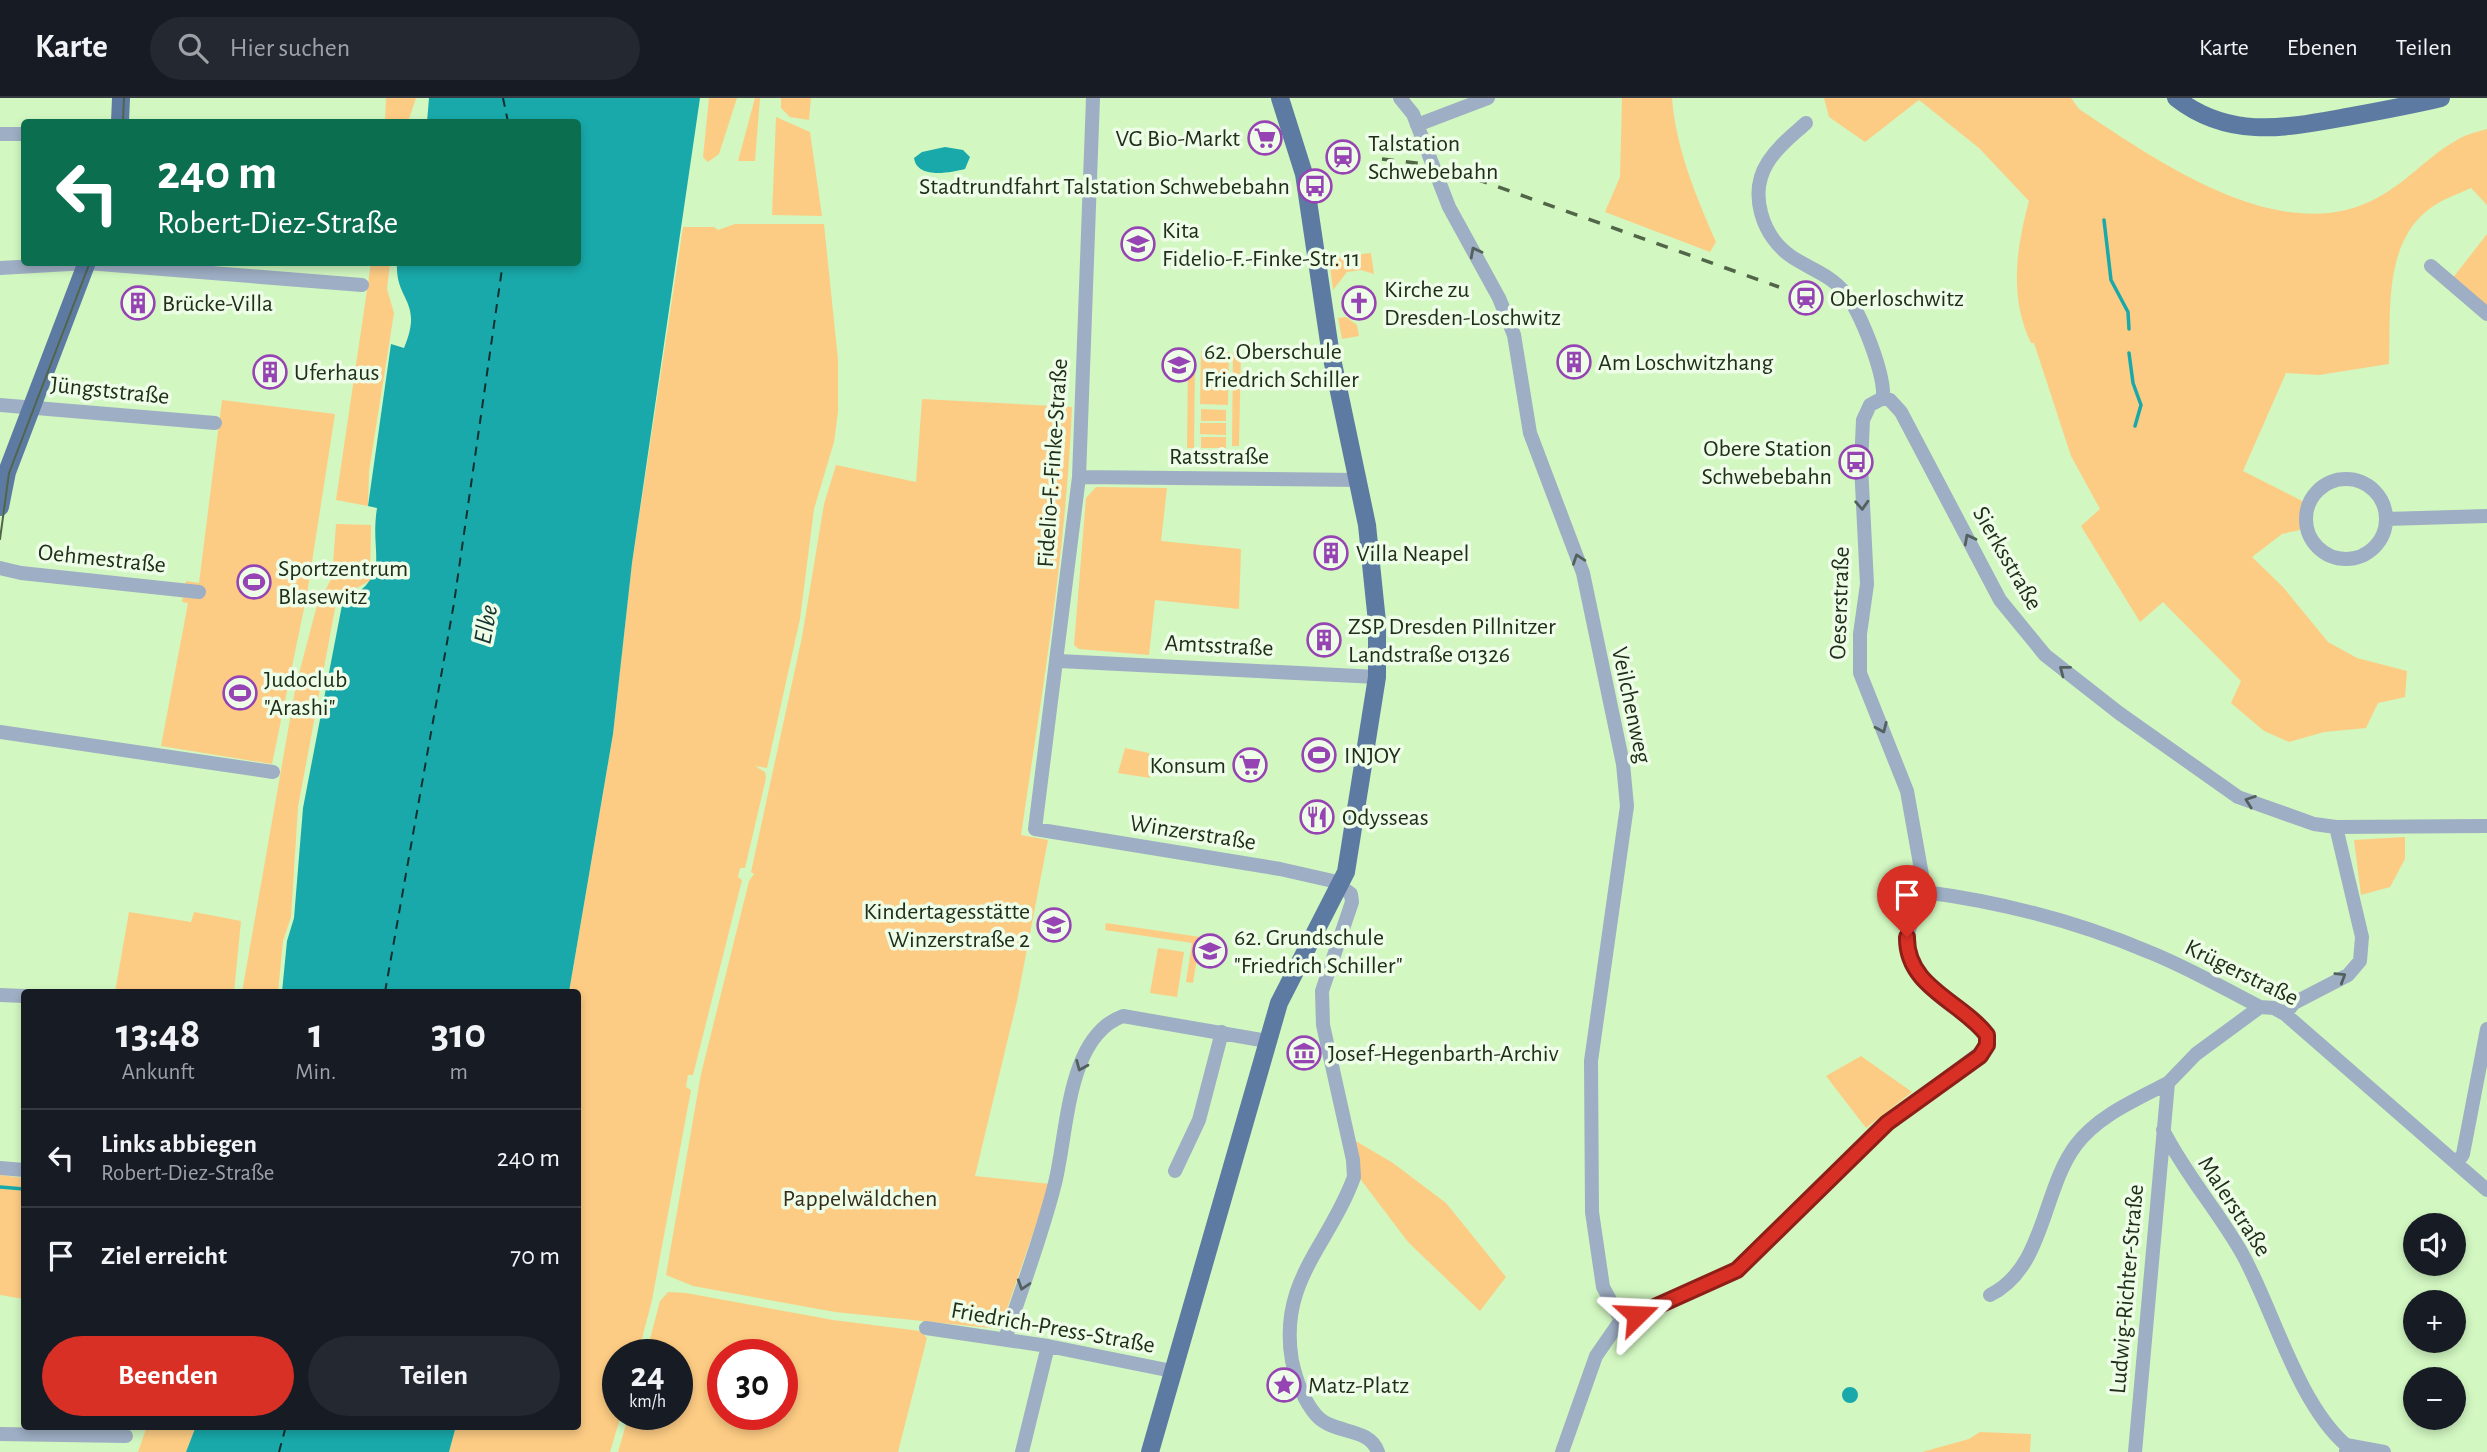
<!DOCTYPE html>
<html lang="de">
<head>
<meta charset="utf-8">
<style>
	body { margin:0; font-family:"Alegreya Sans",sans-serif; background:#242831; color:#f1f3f6; height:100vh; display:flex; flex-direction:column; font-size:26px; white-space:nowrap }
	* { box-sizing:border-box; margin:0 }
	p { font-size:23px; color:#9ea1a6 }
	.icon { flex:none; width:38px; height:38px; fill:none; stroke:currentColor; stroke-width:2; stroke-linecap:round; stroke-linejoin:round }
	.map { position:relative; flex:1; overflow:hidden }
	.drawer { position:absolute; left:21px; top:891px; width:560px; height:441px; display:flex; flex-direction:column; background:#171b24; border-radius:7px; box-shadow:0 4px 10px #0003 }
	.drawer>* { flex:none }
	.guide { position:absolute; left:21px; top:21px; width:560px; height:147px; border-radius:7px; box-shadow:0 4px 10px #0003; background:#0b6e4f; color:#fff; overflow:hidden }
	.controls { position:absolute; left:2403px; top:1115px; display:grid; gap:14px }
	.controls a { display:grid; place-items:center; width:63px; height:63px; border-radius:50%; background:#171b24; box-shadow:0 4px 10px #0003; font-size:35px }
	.speed { position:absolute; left:602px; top:1241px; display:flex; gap:14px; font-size:35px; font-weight:700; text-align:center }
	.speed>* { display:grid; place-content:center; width:91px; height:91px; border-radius:50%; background:#171b24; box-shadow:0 4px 10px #0003; line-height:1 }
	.speed small { font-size:18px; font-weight:400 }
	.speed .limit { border:10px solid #d22; background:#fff; color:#111 }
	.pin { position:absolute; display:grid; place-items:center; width:60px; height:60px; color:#fff; margin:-72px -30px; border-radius:50% 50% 50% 0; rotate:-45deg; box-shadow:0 0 7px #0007 }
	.pin .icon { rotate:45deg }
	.me { position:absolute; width:77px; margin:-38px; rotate:69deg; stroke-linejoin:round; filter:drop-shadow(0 0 5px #0008) }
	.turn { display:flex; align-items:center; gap:24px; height:147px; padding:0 21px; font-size:32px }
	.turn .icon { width:91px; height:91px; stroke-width:2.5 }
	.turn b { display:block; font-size:49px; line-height:60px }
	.eta { display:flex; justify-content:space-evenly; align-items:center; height:119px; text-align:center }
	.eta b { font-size:42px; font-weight:700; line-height:49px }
	.primary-button { display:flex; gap:14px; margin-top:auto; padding:14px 21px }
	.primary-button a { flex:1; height:80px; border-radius:42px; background:#d93025; color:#fff; font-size:28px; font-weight:700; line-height:80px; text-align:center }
	.primary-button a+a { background:#242831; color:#f1f3f6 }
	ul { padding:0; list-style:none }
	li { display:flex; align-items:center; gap:21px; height:98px; padding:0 21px; border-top:2px solid #363941 }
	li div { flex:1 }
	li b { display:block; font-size:26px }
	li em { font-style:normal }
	header { display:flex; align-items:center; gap:42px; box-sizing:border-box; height:98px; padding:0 35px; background:#171b24; border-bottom:2px solid #363941 }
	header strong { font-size:33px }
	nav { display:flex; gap:38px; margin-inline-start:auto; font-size:24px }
	.search { width:490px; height:63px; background:#242831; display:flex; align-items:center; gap:18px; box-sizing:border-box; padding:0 24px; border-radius:38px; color:#9ea1a6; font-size:26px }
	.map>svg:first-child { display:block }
	.green { fill:#fdcc84; fill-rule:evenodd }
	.water { fill:#19a9aa }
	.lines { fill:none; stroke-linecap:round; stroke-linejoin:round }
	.stream { stroke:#19a9aa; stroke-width:3.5 }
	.ferry { stroke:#132f2f; stroke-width:2; stroke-dasharray:9 7; stroke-linecap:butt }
	.minor { stroke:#9eaec4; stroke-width:14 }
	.major { stroke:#5d7ba2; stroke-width:18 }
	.tram { stroke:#516548; stroke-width:2 }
	.rail { stroke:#516548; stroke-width:3.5; stroke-dasharray:12 12; stroke-linecap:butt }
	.oneway { stroke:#52615e }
	.route-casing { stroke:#8d1f18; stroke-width:18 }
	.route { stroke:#d93025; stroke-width:12 }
	.labels { text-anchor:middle; stroke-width:7; stroke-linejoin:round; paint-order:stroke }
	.poi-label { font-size:24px; fill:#202e1a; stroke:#eefde7; text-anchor:start }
	.street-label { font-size:24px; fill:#202e1a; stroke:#eefde7 }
	.park-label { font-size:24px; fill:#372b1a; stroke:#eefde7 }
	.water-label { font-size:26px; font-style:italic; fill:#132f2f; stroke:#eefde7 }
</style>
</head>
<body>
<header>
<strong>Karte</strong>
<div class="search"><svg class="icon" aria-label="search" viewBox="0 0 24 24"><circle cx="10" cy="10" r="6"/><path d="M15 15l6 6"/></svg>Hier suchen</div>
<nav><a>Karte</a><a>Ebenen</a><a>Teilen</a></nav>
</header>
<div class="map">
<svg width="2487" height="1354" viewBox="0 0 2487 1354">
	<rect width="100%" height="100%" fill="#d2f7c1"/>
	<!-- green -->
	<path class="green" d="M386,0H416L408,24H385Z
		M709,0H737L719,56L708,64L703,59Z
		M755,0H760L755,63H738Z
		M781,0H811L809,22L790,19L781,10Z
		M1622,0H1672C1676,51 1696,98 1716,144L1710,154L1605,114L1620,79Z
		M1824,0H2071L2079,11C2156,62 2280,151 2375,101C2405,86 2428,58 2457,42C2466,36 2477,34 2487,31V107L2471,90C2458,96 2443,101 2432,109C2383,143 2391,213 2389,266L2319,277L2286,275L2243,373L2306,405L2300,432L2282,436L2252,459L2283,489L2328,544L2357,560L2407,573L2405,599L2378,605L2366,630L2324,634L2289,644L2264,633L2231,605L2241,583L2163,504L2140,524L2081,428L2100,411L2071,358L2034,245H2031C2009,199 2016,151 2029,103L1979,50L1919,2L1865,44L1829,19Z
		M776,19L810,34L822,118L772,117Z
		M735,126H824L838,262V314L834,344L814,411L800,521L767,670L755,668L765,674L766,680L745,770H740L738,779L742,782L693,977H688L686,989L691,992L652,1202L638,1256H618V1316L621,1317L610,1354H449L456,1328H578V894H569L613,636L632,465L683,129H714L718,132Z
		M2487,136V211L2452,181Z
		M1371,155L1374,176L1361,172L1347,174L1333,192L1329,160Z
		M371,165H390L387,191L394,215L369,373L368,408L336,402Z
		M1346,219L1357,227L1359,238L1342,241L1338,220Z
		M1201,253L1229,254L1228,307L1200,306Z
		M1233,253H1241L1239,348H1232Z
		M1188,264L1195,265L1194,350H1187Z
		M922,301L1072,309C1066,453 1042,595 1021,737L1048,742L1017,903L975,1078L1050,1086L1000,1231L835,1214L693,1188L666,1177L701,976L749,783L754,776L751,774L802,539L824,406L836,367L916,384Z
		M222,302L335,316L307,496L272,666L161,648L188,505L182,504L186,483L199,485Z
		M1201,311L1226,312V323H1201Z
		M1200,325H1226V337L1200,336Z
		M1201,339H1226V350H1201Z
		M1200,352L1226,353V364H1200Z
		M1096,389L1167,390L1161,443L1241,451L1239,511L1155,502L1149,557L1079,551L1074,547L1086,400Z
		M336,426L371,427L370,483L337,500L298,709L291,819L283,843L278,894H242L296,587L316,511L332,479Z
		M1125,650L1149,655L1150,680L1118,675Z
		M2405,739V761L2390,789L2361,797L2354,742Z
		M129,814L191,824L194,814L241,823L234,894H115Z
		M1106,825L1200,839L1199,846H1196L1199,847L1193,885L1186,884L1192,845L1105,832Z
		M1158,850L1184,854L1177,899L1150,895Z
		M1861,958L1912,994L1866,1030L1826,978Z
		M1354,1042L1393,1065L1446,1105L1506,1179L1480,1213L1408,1144L1358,1078Z
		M0,1077L24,1080V1201L0,1197Z
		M668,1194L686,1195L833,1222L920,1233L927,1240L898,1354H618L629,1316H677V1256H646L660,1203ZM723,1256H782V1316H723Z
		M147,1328H196L186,1354H138Z
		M1980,1334L2031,1336L2030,1354H1922L1969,1341Z"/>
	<!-- water -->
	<path class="water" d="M429,0H700L632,465L613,636L569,894H282L287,843L294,820L303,710L342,507C394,472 369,462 377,410L368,408L391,246L404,250C424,202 395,204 397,165L578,164V24H427Z
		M945,49L963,52L970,59L965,71C949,75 917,81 914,60L922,54Z
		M1842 1297a8 8 0 1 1 16 0a8 8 0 1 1-16 0Z
		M196,1328H456L449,1354H186Z"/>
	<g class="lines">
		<!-- stream -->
		<path class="stream" d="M2104,122L2111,182L2128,214L2129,231
			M2129,255L2133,285L2141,307L2135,328
			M0,1089L24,1091"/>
		<!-- ferry -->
		<path class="ferry" d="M503,0L508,24
			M385,894L454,505L503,164
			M279,1354L286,1328"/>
		<!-- minor -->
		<path class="minor" d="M1093,0L1079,379L1035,731L1280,771L1333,783L1351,796L1352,804L1322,893L1323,927L1353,1062L1354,1079C1329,1148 1278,1183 1292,1263C1296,1281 1304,1303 1316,1317C1333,1337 1369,1328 1378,1354
			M1400,0L1413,16L1449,109L1499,200L1514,237L1530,335L1583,475L1623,666L1627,708L1591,963L1592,1114L1603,1189L1621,1222
			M1806,25C1793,37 1778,48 1768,64C1748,95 1762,139 1792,159C1810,171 1831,177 1845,195C1861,215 1885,276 1883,300
			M1417,27L1488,0
			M0,36H24
			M2431,168L2487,216
			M0,170L87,165L362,187
			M1883,300L1890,302L1901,314L2000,502L2045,557L2119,615L2238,699L2314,726L2336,729L2487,728
			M1883,300L1870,307L1863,322L1861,367L1867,486L1860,536V575L1907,693L1925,794
			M0,307L215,325
			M1079,379L1359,382
			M2306 421a40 40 0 1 1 80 0a40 40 0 1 1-80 0Z
			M2386,421L2487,418
			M0,470L21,475L199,494
			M1059,563L1377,579
			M0,634L273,674
			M1925,794C2001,804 2078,824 2149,854C2187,869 2223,890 2260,909L2274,910L2285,916L2487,1092
			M0,897L24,898
			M2285,916L2294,905L2348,877L2360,863L2362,839L2336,729
			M2163,1032C2186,1078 2220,1115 2244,1159C2275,1217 2298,1305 2346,1347V1354
			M2457,1065L2463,1056L2487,931
			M0,1070L24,1072
			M1175,1073L1199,1022L1222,934
			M1990,1197C2045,1170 2042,1092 2076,1047C2099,1017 2136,1002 2168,985
			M1621,1222L1653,1212L1737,1172L1887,1025L1985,951L1987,937L1982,930C1956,910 1902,880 1907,841C1909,825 1919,808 1925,794
			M926,1230L1048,1248L1172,1273
			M1005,1241C1022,1190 1041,1140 1054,1089C1068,1039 1065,939 1123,918L1267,943
			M0,1336L126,1338
			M2346,1347L2384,1354
			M1022,1354L1048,1248
			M1562,1354L1596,1258L1621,1222
			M2135,1354L2168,985L2196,956L2260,909"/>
		<!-- major -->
		<path class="major" d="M2176,0C2227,40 2281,31 2341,20C2374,14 2408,8 2441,0
			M120,24L121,0
			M0,409L7,374L87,164
			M1150,1354L1279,905L1346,774L1377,579V524L1367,427L1330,251L1304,76L1280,0"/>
		<!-- tram -->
		<path class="tram" d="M123,24L124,0
			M0,441L9,375L90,164"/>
		<!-- rail -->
		<path class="rail" d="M1382,61L1424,66L1459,75L1779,189"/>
	</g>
	<!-- one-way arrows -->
	<defs><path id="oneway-chevron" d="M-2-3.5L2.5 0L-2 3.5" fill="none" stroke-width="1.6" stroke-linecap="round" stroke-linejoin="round" transform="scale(1.75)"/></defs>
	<g class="oneway">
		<use href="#oneway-chevron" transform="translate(1475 154) rotate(-118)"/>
		<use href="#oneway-chevron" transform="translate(1862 407) rotate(87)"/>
		<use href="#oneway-chevron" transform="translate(1969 441) rotate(-118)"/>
		<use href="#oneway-chevron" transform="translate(1578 461) rotate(-109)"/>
		<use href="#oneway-chevron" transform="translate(2064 572) rotate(-142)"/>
		<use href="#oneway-chevron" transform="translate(1882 630) rotate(66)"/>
		<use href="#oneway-chevron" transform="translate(2250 703) rotate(-160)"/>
		<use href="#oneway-chevron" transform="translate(2341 879) rotate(-32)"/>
		<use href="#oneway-chevron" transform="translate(1081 968) rotate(113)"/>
		<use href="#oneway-chevron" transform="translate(1023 1187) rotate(108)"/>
	</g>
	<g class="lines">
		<defs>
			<path id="route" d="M1637,1217L1737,1172L1887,1025L1980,958L1987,947V937C1961,903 1906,889 1907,839"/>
		</defs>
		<!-- route casing -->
		<use href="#route" class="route-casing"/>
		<!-- route -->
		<use href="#route" class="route"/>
	</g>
	<!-- icons -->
	<defs>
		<symbol id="supermarket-ring" viewBox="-11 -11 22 22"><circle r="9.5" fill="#eefde7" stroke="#9644b3" stroke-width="1.5"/><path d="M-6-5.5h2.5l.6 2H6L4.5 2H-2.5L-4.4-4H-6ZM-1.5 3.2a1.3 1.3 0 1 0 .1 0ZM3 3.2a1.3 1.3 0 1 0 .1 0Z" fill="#9644b3"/></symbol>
		<symbol id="station-ring" viewBox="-11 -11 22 22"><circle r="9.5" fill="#eefde7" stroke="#9644b3" stroke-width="1.5"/><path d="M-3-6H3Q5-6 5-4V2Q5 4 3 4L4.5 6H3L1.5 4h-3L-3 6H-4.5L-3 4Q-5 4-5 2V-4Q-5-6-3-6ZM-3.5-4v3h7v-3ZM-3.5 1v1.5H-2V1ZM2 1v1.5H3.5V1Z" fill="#9644b3"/></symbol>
		<symbol id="bus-ring" viewBox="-11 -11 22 22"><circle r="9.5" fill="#eefde7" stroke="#9644b3" stroke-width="1.5"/><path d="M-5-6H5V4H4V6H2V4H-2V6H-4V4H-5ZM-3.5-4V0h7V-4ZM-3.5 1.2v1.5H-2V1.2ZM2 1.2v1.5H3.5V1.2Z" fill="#9644b3"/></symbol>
		<symbol id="school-ring" viewBox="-11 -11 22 22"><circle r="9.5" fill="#eefde7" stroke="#9644b3" stroke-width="1.5"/><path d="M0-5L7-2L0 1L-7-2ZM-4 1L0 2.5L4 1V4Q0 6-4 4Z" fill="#9644b3"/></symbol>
		<symbol id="building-ring" viewBox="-11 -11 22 22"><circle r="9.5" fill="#eefde7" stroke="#9644b3" stroke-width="1.5"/><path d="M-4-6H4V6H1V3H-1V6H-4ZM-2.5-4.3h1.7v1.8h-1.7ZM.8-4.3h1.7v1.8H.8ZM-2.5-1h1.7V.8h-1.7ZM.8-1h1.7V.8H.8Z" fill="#9644b3"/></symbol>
		<symbol id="church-ring" viewBox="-11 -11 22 22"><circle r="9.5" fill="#eefde7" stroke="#9644b3" stroke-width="1.5"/><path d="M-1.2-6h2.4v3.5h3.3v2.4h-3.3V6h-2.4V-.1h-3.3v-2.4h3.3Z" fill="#9644b3"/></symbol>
		<symbol id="stadium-ring" viewBox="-11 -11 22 22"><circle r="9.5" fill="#eefde7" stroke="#9644b3" stroke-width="1.5"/><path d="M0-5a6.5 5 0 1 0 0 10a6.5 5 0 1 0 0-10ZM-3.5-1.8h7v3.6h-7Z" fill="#9644b3"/></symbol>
		<symbol id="restaurant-ring" viewBox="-11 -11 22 22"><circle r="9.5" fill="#eefde7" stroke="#9644b3" stroke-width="1.5"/><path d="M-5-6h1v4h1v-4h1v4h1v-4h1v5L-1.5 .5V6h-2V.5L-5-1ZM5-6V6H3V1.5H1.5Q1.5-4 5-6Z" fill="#9644b3"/></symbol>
		<symbol id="museum-ring" viewBox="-11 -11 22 22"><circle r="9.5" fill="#eefde7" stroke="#9644b3" stroke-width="1.5"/><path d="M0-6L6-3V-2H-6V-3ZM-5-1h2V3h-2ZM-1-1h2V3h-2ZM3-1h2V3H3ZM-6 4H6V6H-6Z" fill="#9644b3"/></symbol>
		<symbol id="sight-ring" viewBox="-11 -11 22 22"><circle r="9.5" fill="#eefde7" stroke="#9644b3" stroke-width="1.5"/><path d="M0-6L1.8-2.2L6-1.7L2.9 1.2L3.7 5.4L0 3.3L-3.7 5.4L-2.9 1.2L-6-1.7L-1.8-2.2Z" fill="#9644b3"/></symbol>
	</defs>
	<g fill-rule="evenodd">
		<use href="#supermarket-ring" x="1246" y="21" width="38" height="38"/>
		<use href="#station-ring" x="1324" y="40" width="38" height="38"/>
		<use href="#bus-ring" x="1296" y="69" width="38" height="38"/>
		<use href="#school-ring" x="1119" y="127" width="38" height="38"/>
		<use href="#station-ring" x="1787" y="181" width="38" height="38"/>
		<use href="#building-ring" x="119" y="186" width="38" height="38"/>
		<use href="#church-ring" x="1340" y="186" width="38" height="38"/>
		<use href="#building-ring" x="1555" y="245" width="38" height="38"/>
		<use href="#school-ring" x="1160" y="248" width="38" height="38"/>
		<use href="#building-ring" x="251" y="255" width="38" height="38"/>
		<use href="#bus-ring" x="1837" y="345" width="38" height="38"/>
		<use href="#building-ring" x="1312" y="436" width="38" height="38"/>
		<use href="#stadium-ring" x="235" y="465" width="38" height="38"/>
		<use href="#building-ring" x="1305" y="523" width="38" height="38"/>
		<use href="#stadium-ring" x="221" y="576" width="38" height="38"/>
		<use href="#stadium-ring" x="1300" y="638" width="38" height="38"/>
		<use href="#supermarket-ring" x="1231" y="648" width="38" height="38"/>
		<use href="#restaurant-ring" x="1298" y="700" width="38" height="38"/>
		<use href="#school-ring" x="1035" y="808" width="38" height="38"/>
		<use href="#school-ring" x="1191" y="834" width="38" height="38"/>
		<use href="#museum-ring" x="1285" y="936" width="38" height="38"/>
		<use href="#sight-ring" x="1265" y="1268" width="38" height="38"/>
	</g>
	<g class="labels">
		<!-- poi labels -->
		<g class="poi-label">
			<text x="1240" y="48" text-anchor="end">VG Bio-Markt</text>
			<text x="1368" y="53">Talstation<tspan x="1368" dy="28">Schwebebahn</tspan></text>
			<text x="1290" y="96" text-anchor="end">Stadtrundfahrt Talstation Schwebebahn</text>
			<text x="1162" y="140">Kita<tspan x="1162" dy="28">Fidelio-F.-Finke-Str. 11</tspan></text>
			<text x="1384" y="199">Kirche zu<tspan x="1384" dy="28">Dresden-Loschwitz</tspan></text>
			<text x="1830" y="208">Oberloschwitz</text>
			<text x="162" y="213">Brücke-Villa</text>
			<text x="1204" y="261">62. Oberschule<tspan x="1204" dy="28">Friedrich Schiller</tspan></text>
			<text x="1598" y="272">Am Loschwitzhang</text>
			<text x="294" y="282">Uferhaus</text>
			<text x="1832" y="358" text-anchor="end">Obere Station<tspan x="1832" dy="28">Schwebebahn</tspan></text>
			<text x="1356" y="463">Villa Neapel</text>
			<text x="278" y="478">Sportzentrum<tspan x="278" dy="28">Blasewitz</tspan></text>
			<text x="1348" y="536">ZSP Dresden Pillnitzer<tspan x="1348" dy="28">Landstraße 01326</tspan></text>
			<text x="264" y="589">Judoclub<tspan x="264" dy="28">"Arashi"</tspan></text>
			<text x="1344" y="665">INJOY</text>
			<text x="1226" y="675" text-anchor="end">Konsum</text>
			<text x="1342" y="727">Odysseas</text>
			<text x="1030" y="821" text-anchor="end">Kindertagesstätte<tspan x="1030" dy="28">Winzerstraße 2</tspan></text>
			<text x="1234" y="847">62. Grundschule<tspan x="1234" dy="28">"Friedrich Schiller"</tspan></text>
			<text x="1328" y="963">Josef-Hegenbarth-Archiv</text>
			<text x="1308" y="1295">Matz-Platz</text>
		</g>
		<!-- street labels -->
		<g class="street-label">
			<text transform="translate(110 292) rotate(6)" y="8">Jüngststraße</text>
			<text x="1219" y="366">Ratsstraße</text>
			<text transform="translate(1052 365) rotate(-86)" y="8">Fidelio-F.-Finke-Straße</text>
			<text transform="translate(102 460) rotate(6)" y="8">Oehmestraße</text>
			<text transform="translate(2008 460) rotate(60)" y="8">Sierksstraße</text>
			<text transform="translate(1839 505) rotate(-88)" y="8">Oeserstraße</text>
			<text transform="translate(1219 547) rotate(3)" y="8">Amtsstraße</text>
			<text transform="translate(1632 607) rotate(78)" y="8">Veilchenweg</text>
			<text transform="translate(1193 734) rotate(9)" y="8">Winzerstraße</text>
			<text transform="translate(2242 874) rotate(26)" y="8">Krügerstraße</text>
			<text transform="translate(2235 1108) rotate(57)" y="8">Malerstraße</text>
			<text transform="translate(2126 1191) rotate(-85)" y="8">Ludwig-Richter-Straße</text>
			<text transform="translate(1053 1229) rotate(10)" y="8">Friedrich-Press-Straße</text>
		</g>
		<!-- park labels -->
		<g class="park-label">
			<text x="860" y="1108">Pappelwäldchen</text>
		</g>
		<!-- water labels -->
		<g class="water-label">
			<text transform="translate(485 526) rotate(-79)" y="9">Elbe</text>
		</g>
	</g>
</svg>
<div class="controls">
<a><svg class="icon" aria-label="sound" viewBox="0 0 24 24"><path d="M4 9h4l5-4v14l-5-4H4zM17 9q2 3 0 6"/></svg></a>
<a>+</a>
<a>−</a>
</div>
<div class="speed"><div>24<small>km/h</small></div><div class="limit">30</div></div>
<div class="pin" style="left:1907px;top:839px;background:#d93025"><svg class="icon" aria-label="arrive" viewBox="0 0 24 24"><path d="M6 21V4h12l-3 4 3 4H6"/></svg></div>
<svg class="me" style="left:1637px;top:1217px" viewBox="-20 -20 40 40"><path d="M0-17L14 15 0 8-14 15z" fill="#d93025" stroke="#fff" stroke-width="4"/></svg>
<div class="guide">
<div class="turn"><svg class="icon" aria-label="left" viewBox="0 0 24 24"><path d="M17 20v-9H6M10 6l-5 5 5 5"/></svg><div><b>240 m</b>Robert-Diez-Straße</div></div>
</div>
<section class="drawer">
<div class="eta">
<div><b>13:48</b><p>Ankunft</p></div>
<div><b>1</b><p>Min.</p></div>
<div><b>310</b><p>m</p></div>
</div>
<ul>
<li><svg class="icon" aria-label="left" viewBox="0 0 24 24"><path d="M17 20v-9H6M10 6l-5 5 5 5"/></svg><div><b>Links abbiegen</b><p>Robert-Diez-Straße</p></div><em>240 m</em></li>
<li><svg class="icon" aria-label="arrive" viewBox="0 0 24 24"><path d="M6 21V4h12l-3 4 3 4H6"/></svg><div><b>Ziel erreicht</b></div><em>70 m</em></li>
</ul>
<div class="primary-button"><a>Beenden</a><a>Teilen</a></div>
</section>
</div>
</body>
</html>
